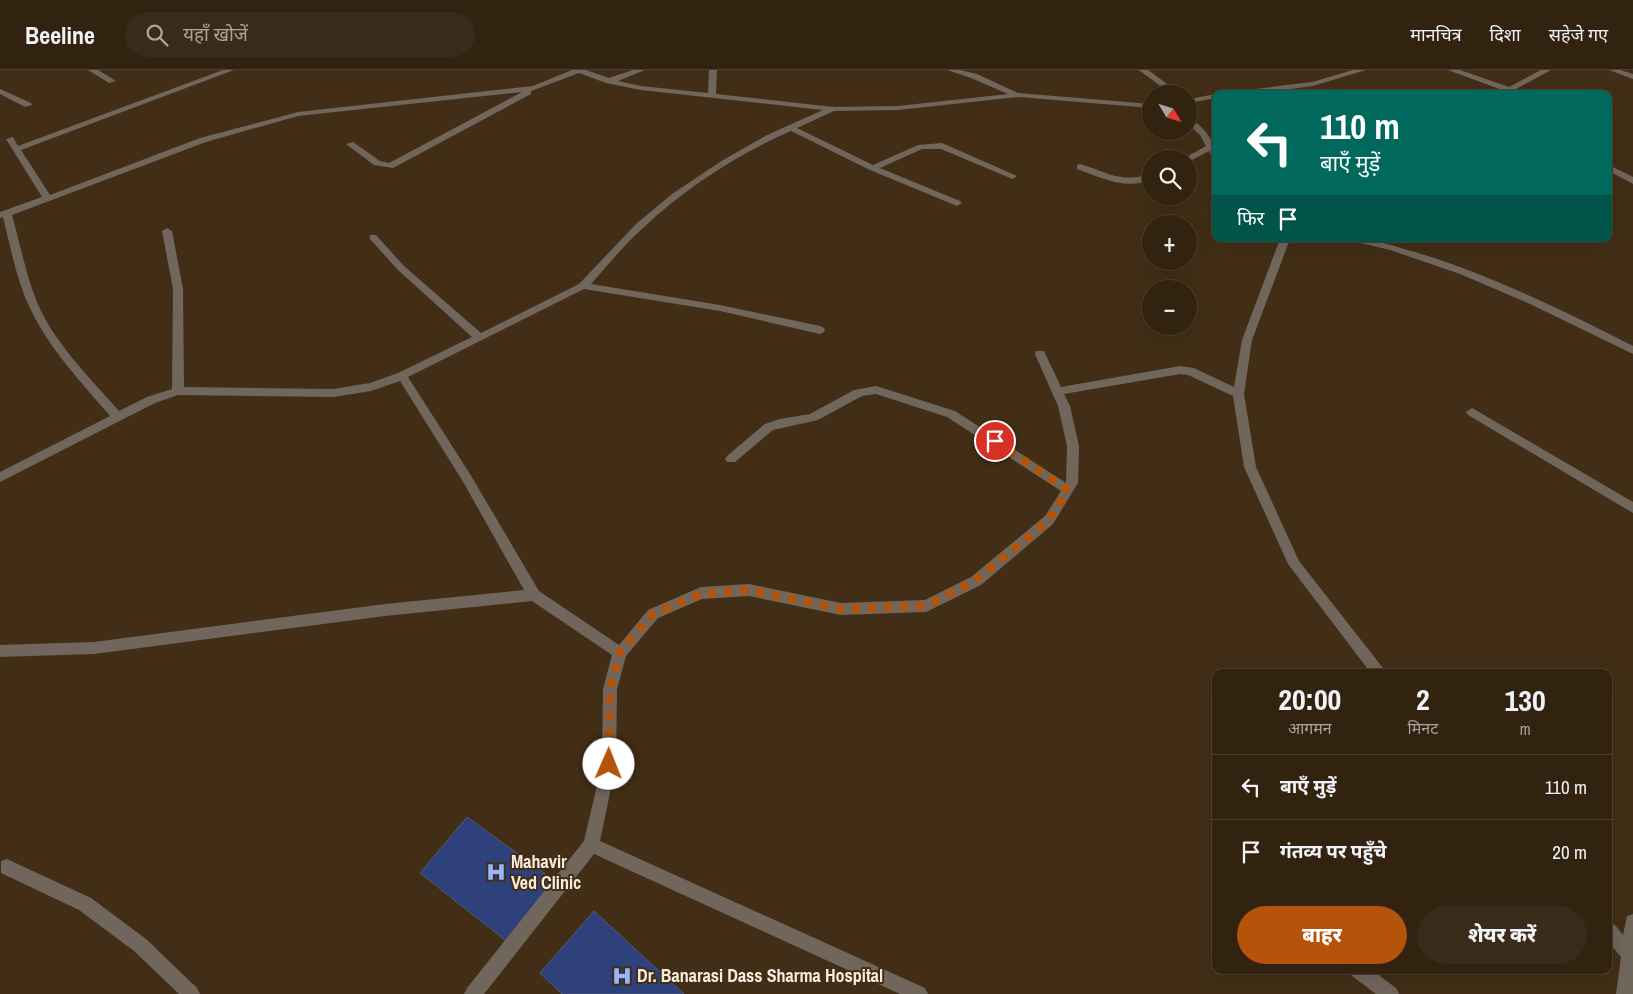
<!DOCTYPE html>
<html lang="hi">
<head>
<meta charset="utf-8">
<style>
	body { margin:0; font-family:"Archivo Narrow","Noto Sans Devanagari",sans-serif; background:#3a2a19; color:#f1f3f6; height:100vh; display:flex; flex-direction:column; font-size:19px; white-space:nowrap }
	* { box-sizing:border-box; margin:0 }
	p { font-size:16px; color:#a8a49f }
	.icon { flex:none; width:28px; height:28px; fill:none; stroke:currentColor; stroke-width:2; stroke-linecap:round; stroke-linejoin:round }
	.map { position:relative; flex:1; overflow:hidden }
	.side { position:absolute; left:1212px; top:599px; width:400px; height:305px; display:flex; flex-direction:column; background:#322210; border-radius:10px; box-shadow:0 5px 20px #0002,0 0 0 1px #4d3f30 }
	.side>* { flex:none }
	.guide { position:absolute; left:1212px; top:20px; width:400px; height:152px; border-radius:10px; box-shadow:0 5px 20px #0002,0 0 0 1px #4d3f30; background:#00695c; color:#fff; overflow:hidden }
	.needle { width:32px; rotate:128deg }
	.buttons { position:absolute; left:1142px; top:15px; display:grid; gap:10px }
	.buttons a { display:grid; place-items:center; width:55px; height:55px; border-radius:50%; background:#322210; box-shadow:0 5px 20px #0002,0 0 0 1px #4d3f30; font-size:25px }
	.pin { position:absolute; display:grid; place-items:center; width:42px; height:42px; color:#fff; margin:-21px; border:2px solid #fff; border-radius:50%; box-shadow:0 1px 5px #0007 }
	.me { position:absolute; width:55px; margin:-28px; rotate:1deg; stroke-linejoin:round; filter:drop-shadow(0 0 4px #0008) }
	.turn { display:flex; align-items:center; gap:18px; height:105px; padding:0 25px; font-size:22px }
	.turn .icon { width:65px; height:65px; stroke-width:2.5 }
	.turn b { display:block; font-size:35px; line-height:42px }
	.then { display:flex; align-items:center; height:48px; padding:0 25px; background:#0003; gap:10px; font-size:19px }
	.eta { display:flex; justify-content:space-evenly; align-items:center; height:85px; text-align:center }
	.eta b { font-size:30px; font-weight:800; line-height:35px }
	.cta { display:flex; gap:10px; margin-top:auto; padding:10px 25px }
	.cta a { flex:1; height:58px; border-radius:30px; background:#b45309; color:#fff; font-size:20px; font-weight:800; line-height:58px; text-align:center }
	.cta a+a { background:#3a2a19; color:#f1f3f6 }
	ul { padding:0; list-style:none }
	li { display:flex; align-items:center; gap:15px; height:65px; padding:0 25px; border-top:1px solid #4d3f30 }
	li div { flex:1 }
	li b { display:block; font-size:19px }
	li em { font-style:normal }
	header { display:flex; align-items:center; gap:30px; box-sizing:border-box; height:70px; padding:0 25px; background:#322210; border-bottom:1px solid #4d3f30 }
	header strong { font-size:24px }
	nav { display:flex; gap:28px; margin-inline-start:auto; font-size:18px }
	.search { width:350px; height:45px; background:#3a2a19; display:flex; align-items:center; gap:12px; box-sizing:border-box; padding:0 18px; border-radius:28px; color:#a8a49f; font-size:19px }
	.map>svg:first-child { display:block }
	.building { fill:#2e417a; stroke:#505b76 }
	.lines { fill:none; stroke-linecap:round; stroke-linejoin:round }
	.minor { fill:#70665b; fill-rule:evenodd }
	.route { stroke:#b45309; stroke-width:9; stroke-dasharray:0 16.2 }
	.labels { text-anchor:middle; stroke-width:4; stroke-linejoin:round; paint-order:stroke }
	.near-poi-label { font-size:18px; font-weight:bold; fill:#f9ecde; stroke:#422e16; text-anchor:start }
</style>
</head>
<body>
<header>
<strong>Beeline</strong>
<div class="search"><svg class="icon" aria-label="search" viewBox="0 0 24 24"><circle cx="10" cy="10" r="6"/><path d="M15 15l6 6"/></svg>यहाँ खोजें</div>
<nav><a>मानचित्र</a><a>दिशा</a><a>सहेजे गए</a></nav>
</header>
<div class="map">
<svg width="1633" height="924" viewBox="0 0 1633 924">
	<rect width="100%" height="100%" fill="#422e16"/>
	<!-- building -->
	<path class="building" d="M467,747L558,813L510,874L420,803Z
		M594,841L684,924H562L540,903Z"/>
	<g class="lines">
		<!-- minor -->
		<path class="minor" d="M88,0H98L116,11L109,13Z
			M223,0H234L21,80L50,125L200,68L298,42L533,16L572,0H586L609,8L633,0H645L618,11L641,16L708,23L709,0H717L716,24L833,37L898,36L1008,24L971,8L947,0H960L977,4L1018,23L1151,34V38L1019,27L898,40L834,41L797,58L873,95L918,75L942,73L1017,106L1013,109L1010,108L941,79H922L880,98L960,131L962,133L957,136L870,100L791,61C738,84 685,118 643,158C624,175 608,195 591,214L720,235L820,256L824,258L825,260L824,262L820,264L720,241L584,219L408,307L470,404L539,521L619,575L648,540L701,517L749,514L841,533L925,530L971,507L1045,446L1061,421L947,347L876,324L862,326L818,350L773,360L735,392H727L725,389L727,386L765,354L780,349L810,344L854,320L876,316L955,341L1066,413L1067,376L1058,336L1035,284L1036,281H1044L1061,317L1180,296L1194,298L1234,317L1242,270L1280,169H1290L1252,270L1244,324L1256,397L1299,491L1383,598L1385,602H1370L1288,494L1244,397L1233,326L1188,305L1180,304L1064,324L1070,336L1079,376L1078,413L1053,454L981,515L926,542L841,545L749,526L702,529L658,548L626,586L617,619L616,694L600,771L925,918L928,924H900L594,784L484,924H464L467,918L584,771L602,694L603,619L612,585L532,531L385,546L94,584L0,587V575L94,572L385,534L524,520L462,410L400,311L371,321L333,327L178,325L155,333L0,412V402L110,346C82,313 51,281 32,242C17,213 11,179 3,147L0,148V142L42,127L6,69L13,67L18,76ZM579,3L606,13L641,20L823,40L767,65L723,90L672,124L636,154L579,214L481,263L404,196L376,165H370V169L398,200L472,267L398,303L370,313L333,319L184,317L183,219L172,161L167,158L162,161L173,219L172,319L147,327L119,341C92,310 60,279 41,241C27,211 21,177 12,145L206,72L298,46L522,22L389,93L380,91L353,72L346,74L374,95L393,98L531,24V21Z
			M1139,0H1148L1181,24H1171Z
			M1353,0H1366L1313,16L1252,24H1226L1230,22L1312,12Z
			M1448,0H1460L1509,17L1541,0H1551L1516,19L1526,24H1513Z
			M1609,0H1620L1633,4V9Z
			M0,19L31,33L32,35L25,37L0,24Z
			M1216,24V28L1189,33V29Z
			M1189,49C1204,55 1216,73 1216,89L1213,88L1209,81L1190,91L1189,89H1183L1206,76L1200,65L1189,55Z
			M1080,94C1110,103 1119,113 1151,104V110C1126,120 1101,108 1077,99V95Z
			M1609,95L1633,107V114L1609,101Z
			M1351,169C1373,168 1394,176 1415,182C1491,205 1562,240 1633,276V284L1528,233L1460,204L1390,180L1353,171Z
			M1472,338L1633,432V443L1468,345L1466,342Z
			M7,789L91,828L146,869L197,918L200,924H179L134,881L79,840L1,803V791Z
			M1633,844V924H1616L1621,887L1609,873V853L1615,855L1623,865L1627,846Z
			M1350,900H1372L1396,918L1399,924H1376L1352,906Z"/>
	</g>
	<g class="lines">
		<!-- route -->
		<path class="route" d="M609,694L610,619L620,582L653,544L701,524L749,520L841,539L926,536L976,510L1049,450L1068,420L995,371"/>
	</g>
	<!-- icons -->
	<defs>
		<symbol id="hospital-bare" viewBox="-9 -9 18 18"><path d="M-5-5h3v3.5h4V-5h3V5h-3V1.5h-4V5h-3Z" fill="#99b5fd" stroke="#422e16" stroke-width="2.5" paint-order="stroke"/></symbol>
	</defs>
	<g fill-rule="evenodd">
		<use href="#hospital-bare" x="482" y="788" width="28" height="28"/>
		<use href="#hospital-bare" x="608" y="892" width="28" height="28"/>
	</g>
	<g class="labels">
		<!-- near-poi labels -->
		<g class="near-poi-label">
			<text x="511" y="798">Mahavir<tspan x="511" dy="21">Ved Clinic</tspan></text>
			<text x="637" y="912">Dr. Banarasi Dass Sharma Hospital</text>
		</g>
	</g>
</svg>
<div class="buttons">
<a><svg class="needle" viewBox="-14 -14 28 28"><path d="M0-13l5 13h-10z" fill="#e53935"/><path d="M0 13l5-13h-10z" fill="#a8a49f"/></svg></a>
<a><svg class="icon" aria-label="search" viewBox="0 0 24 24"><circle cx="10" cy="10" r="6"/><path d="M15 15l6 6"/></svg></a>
<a>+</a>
<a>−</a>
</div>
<div class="pin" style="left:995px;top:371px;background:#d93025"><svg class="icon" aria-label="arrive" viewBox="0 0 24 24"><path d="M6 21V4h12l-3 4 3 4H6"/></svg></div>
<svg class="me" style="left:609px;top:694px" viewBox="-20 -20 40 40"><circle r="19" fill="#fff"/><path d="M0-13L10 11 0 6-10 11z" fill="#b45309"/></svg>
<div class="guide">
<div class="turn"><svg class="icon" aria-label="left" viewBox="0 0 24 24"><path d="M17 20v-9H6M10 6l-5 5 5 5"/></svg><div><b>110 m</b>बाएँ मुड़ें</div></div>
<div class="then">फिर<svg class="icon" aria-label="arrive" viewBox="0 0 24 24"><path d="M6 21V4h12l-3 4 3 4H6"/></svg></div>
</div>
<section class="side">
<div class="eta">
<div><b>20:00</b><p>आगमन</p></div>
<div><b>2</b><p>मिनट</p></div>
<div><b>130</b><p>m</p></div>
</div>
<ul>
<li><svg class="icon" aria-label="left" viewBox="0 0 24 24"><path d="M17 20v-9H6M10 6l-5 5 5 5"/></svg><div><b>बाएँ मुड़ें</b></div><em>110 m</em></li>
<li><svg class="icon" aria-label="arrive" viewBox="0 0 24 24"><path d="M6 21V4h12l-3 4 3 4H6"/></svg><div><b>गंतव्य पर पहुँचे</b></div><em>20 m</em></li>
</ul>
<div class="cta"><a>बाहर</a><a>शेयर करें</a></div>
</section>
</div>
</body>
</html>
